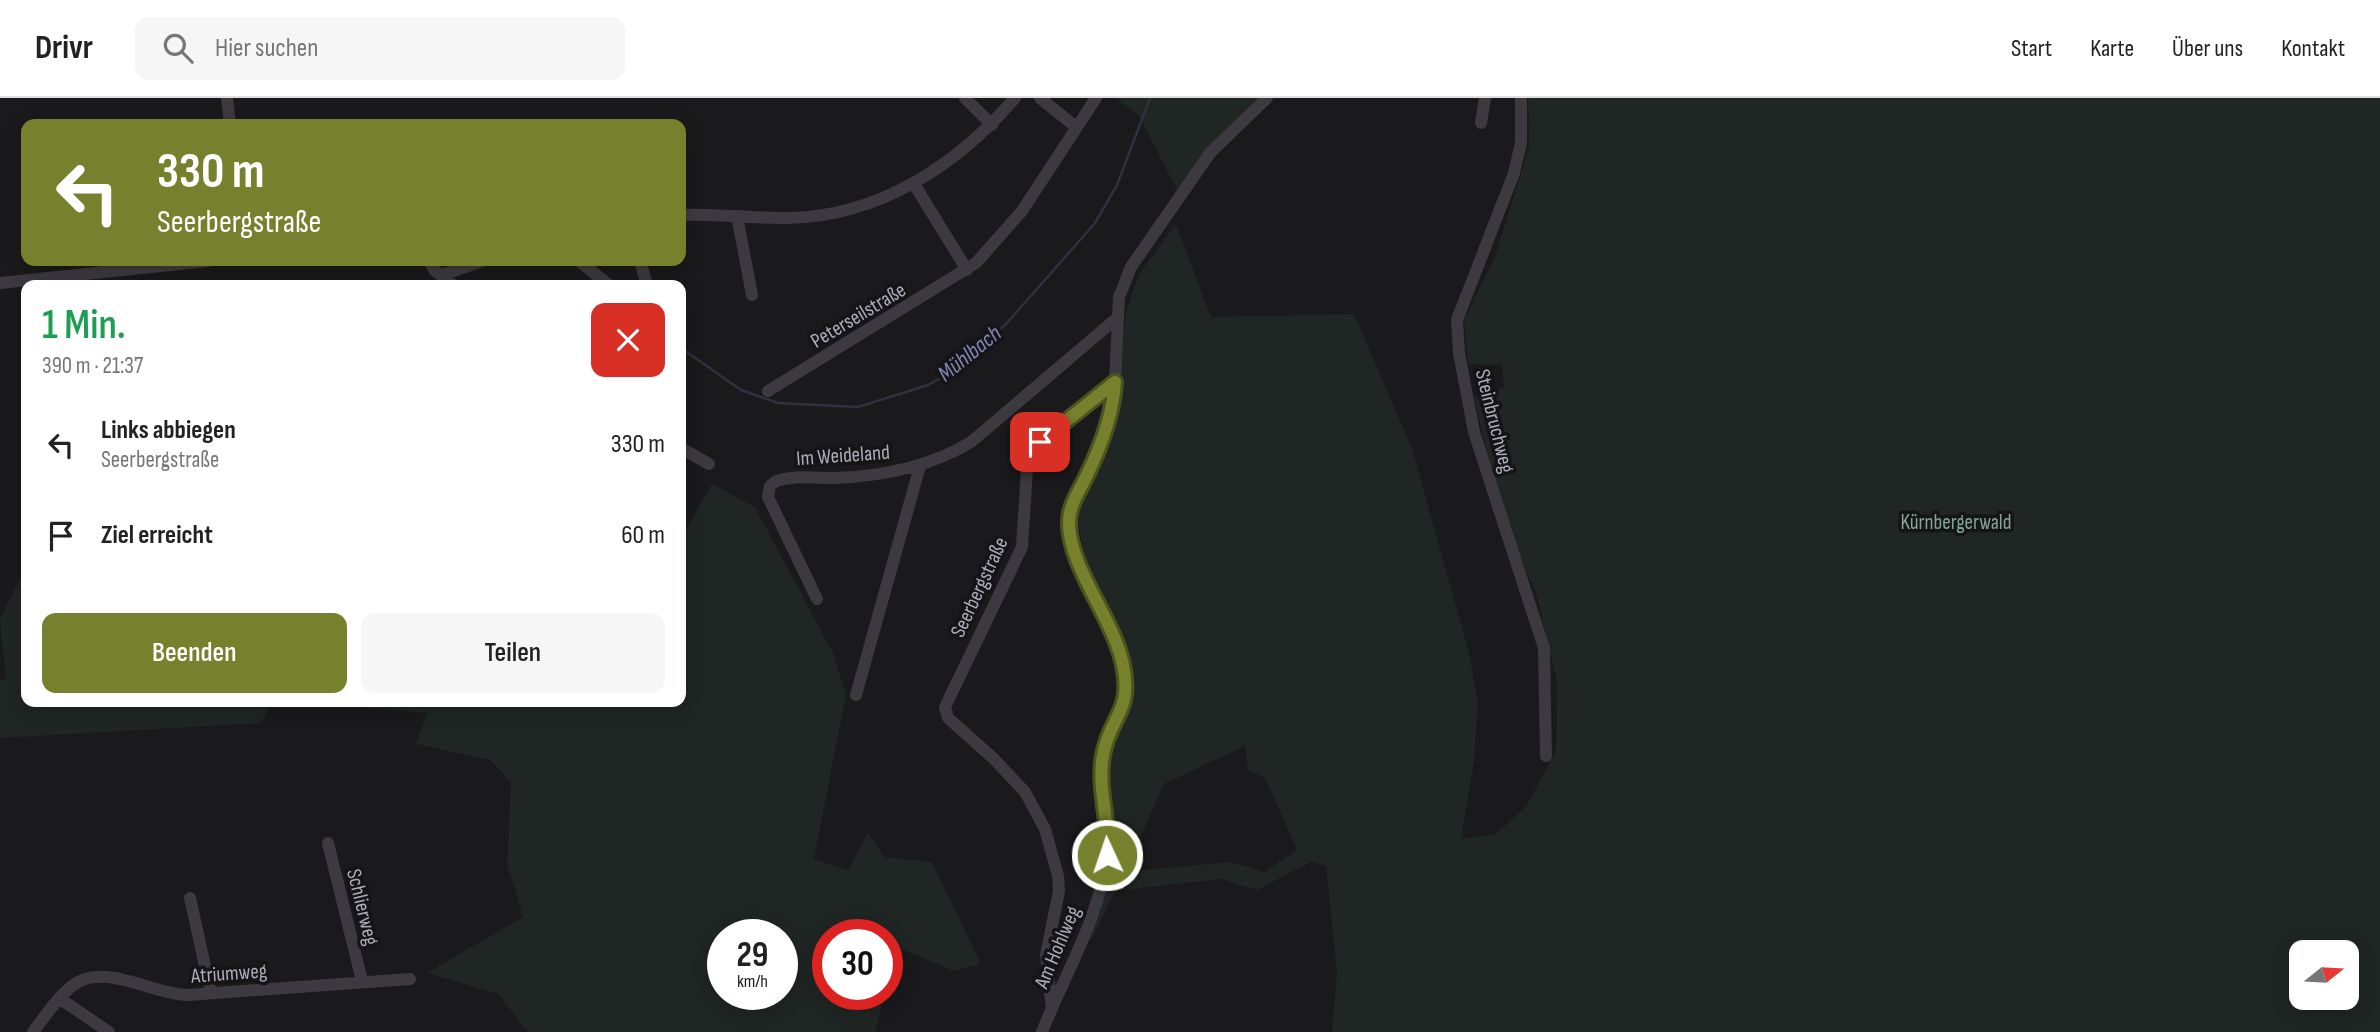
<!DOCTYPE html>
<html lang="de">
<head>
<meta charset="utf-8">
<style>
	body { margin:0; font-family:"Sofia Sans Condensed",sans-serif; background:#f6f6f6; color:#222; height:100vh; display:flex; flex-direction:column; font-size:26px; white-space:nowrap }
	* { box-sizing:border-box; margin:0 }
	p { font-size:23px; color:#767676 }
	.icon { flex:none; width:38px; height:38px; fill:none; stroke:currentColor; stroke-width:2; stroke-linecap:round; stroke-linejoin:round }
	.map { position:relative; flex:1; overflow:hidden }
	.sheet { position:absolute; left:21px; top:182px; width:665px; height:427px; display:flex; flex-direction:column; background:#fff; border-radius:14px; box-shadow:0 4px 18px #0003 }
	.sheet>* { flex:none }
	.guide { position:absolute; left:21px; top:21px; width:665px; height:147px; border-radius:14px; box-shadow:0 4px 18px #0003; background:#76802d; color:#fff; overflow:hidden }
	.needle { width:46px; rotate:72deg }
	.tools { position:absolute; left:2289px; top:842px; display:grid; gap:14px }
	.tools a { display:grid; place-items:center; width:70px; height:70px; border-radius:14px; background:#fff; box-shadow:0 4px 18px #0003; font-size:35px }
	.speed { position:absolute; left:707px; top:821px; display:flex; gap:14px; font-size:35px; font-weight:700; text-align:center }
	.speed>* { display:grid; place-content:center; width:91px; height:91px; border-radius:50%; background:#fff; box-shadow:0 4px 18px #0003; line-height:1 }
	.speed small { font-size:18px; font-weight:400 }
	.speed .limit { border:10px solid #d22; background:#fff; color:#111 }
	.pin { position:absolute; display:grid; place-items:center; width:60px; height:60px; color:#fff; margin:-30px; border-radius:14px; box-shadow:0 4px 10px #0006 }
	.me { position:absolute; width:77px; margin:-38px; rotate:357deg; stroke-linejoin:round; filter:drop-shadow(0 0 5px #0008) }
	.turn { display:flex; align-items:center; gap:24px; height:147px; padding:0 21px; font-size:32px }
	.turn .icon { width:91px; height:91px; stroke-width:2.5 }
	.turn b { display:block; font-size:49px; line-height:60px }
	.round { display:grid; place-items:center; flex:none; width:74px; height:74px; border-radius:14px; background:#f6f6f6 }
	.overview { display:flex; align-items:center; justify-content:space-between; height:119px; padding:0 21px }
	h1 { font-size:42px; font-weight:600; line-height:52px; color:#1e9e55 }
	.button { display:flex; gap:14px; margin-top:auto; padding:14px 21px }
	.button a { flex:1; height:80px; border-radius:14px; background:#76802d; color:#fff; font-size:28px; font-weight:600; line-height:80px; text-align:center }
	.button a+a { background:#f6f6f6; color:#222 }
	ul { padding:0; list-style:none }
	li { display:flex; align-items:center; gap:21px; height:91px; padding:0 21px }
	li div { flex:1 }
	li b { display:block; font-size:26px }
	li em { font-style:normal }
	header { display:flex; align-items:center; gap:42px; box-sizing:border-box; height:98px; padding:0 35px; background:#fff; border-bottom:2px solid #e0e0e0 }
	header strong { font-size:33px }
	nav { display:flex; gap:38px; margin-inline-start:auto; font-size:24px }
	.search { width:490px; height:63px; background:#f6f6f6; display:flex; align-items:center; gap:18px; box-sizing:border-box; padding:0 24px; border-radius:14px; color:#767676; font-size:26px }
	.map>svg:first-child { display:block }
	.green { fill:#1f2623; fill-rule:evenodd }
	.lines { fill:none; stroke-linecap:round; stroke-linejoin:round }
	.stream { stroke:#2f3040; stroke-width:2.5 }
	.minor { stroke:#3c3a40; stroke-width:12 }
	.route-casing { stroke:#4d531d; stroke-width:18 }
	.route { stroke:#76802d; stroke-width:12 }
	.labels { text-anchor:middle; stroke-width:7; stroke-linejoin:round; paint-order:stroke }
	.street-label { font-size:21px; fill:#aeabbb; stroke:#151416 }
	.park-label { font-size:21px; fill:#83a695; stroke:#151416 }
	.water-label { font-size:23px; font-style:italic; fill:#8387b5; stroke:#151416 }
</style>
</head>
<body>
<header>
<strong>Drivr</strong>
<div class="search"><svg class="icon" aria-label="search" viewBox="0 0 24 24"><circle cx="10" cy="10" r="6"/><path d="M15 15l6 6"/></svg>Hier suchen</div>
<nav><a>Start</a><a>Karte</a><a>Über uns</a><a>Kontakt</a></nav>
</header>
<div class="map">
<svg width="2380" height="934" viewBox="0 0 2380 934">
	<rect width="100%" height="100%" fill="#1a191b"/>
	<!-- green -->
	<path class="green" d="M1116,0H1260L1177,92L1139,18Z
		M1528,0H2380V934H1332L1337,874L1326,768L1311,764L1257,792L1221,781L1115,793L1092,841H1087L1107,786L1121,774L1230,764L1264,774L1297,752L1265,680L1248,672L1245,648L1164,686L1131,760L1107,769C1107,737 1103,704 1106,672C1109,639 1139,611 1132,576C1121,527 1072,456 1079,409L1113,328L1126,214L1139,176L1176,126L1211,219L1354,216L1412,350L1469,555L1478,605L1474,664L1461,741L1496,736L1527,707L1556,652L1557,583L1537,498L1502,418L1474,300L1504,289L1502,267L1468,266L1464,223L1496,156L1529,49ZM2301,854H2347V900H2301Z
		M712,386L755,409L834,557L846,597L814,761L848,772L868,734L884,759L932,764L981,866L954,873L897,849L887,859V836H828V896H885L875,934H528L498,896L427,875L523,819L507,766L511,684L490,662L416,646L427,615L367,610L355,604H681V440ZM723,836H782V896H723Z
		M26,468V604H272L261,625L0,640V582L6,580L0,521Z"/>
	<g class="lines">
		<!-- stream -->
		<path class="stream" d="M681,250L741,292L778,305L858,309L928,287L952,274L1007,225L1095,125L1117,87L1150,0"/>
		<!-- minor -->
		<path class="minor" d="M227,0L230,26
			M965,0L992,27
			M1040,0L1076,29
			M1521,0V45L1514,75L1457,222L1459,255L1474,334L1544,550L1546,658
			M1481,25L1485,0
			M914,86L967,172
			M681,117C717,115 753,121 789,120C880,118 957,67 1015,0
			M737,118L752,197
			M429,163L435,173L454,187
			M579,163L609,187
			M640,163L647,187
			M442,177L482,163
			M0,185L208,163
			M768,293L976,165L1022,113L1096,0
			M681,350L709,366
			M817,501L768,399L770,388L776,383C793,377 817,380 836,380C884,378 930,369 971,344L1117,220
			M856,597L920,368
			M328,745L362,883
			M190,800L211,895
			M59,900L109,934
			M1052,911L1046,857L1059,793L1058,778L1045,731L1025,694L993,660L948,620L945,609L1022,449L1027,371L1040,344L1115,284L1119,199L1131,169L1210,55L1267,0
			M33,934C45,918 57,900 72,888C104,863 153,897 188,897L410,881
			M1042,934C1065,875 1100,820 1107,756C1111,722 1097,690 1103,656C1110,620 1132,614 1124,571C1115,524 1068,468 1069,423C1069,406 1081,391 1089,375C1102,346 1113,316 1115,284"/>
	</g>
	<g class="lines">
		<defs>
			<path id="route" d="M1040,344L1115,284C1113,316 1102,346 1088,375C1081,391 1069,406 1069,424C1068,468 1114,521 1123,567C1133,614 1110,618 1103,657C1097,691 1110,723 1107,757"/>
		</defs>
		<!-- route casing -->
		<use href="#route" class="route-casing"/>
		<!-- route -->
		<use href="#route" class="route"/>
	</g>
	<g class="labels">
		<!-- street labels -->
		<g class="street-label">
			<text transform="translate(858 217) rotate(-31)" y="7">Peterseilstraße</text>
			<text transform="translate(1495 323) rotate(76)" y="7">Steinbruchweg</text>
			<text transform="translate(843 357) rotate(-4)" y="7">Im Weideland</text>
			<text transform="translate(979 489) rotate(-65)" y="7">Seerbergstraße</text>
			<text transform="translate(363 809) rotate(76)" y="7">Schlierweg</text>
			<text transform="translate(1057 849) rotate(-67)" y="7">Am Hohlweg</text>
			<text transform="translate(229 875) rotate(-4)" y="7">Atriumweg</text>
		</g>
		<!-- park labels -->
		<g class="park-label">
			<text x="1956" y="431">Kürnbergerwald</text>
		</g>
		<!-- water labels -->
		<g class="water-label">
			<text transform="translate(969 255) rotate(-39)" y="8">Mühlbach</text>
		</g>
	</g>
</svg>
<div class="tools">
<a><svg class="needle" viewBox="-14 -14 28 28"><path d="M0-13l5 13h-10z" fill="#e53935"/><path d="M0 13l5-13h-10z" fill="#767676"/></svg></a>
</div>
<div class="speed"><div>29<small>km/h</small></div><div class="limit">30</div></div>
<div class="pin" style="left:1040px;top:344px;background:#d93025"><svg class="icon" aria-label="arrive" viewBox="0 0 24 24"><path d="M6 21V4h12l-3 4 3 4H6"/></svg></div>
<svg class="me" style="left:1107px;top:757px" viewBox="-20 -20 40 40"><circle r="17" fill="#76802d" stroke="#fff" stroke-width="3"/><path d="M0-11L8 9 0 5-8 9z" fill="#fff"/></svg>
<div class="guide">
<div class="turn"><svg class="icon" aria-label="left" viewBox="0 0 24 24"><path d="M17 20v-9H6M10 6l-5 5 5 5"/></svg><div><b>330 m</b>Seerbergstraße</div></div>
</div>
<section class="sheet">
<div class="overview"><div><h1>1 Min.</h1><p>390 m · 21:37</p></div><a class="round" style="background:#d93025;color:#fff"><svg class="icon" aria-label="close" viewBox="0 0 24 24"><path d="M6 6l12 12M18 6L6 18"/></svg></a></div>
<ul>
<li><svg class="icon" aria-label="left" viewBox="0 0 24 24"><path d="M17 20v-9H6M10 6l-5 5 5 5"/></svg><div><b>Links abbiegen</b><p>Seerbergstraße</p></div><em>330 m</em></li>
<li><svg class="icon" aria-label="arrive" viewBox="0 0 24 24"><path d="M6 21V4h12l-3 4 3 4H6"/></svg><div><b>Ziel erreicht</b></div><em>60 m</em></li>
</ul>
<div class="button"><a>Beenden</a><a>Teilen</a></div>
</section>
</div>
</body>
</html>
